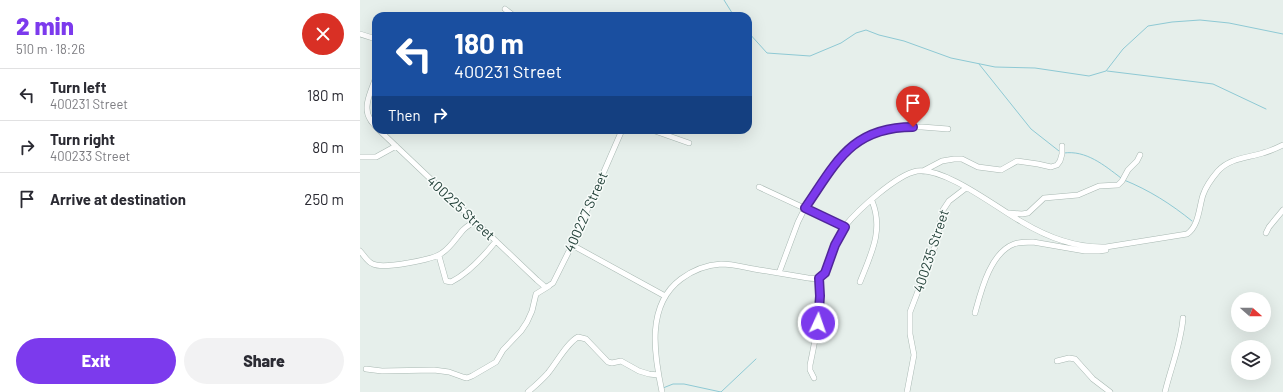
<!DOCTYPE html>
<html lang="en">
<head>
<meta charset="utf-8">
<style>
	body { margin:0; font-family:Barlow,sans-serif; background:#f2f2f3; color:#2b2b33; height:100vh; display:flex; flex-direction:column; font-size:15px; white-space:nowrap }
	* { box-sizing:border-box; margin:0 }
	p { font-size:13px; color:#7c7c81 }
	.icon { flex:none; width:22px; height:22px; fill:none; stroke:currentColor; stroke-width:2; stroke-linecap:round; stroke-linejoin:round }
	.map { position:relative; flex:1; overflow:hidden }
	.panel { display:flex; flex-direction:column; background:#fff; width:360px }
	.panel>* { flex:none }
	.banner { position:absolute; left:12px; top:12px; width:380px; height:122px; border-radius:12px; box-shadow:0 4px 16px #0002; background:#1a4fa0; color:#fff; overflow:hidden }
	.needle { width:26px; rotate:111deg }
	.fabs { position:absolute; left:871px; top:292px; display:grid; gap:8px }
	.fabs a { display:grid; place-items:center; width:40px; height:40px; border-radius:50%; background:#fff; box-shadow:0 4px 16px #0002; font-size:20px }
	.pin { position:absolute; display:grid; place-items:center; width:34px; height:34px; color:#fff; margin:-41px -17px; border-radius:50% 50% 50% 0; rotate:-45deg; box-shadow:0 0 4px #0007 }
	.pin .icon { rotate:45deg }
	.me { position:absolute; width:44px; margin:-22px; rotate:3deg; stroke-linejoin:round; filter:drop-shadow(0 0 3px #0008) }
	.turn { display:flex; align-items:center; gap:14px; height:84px; padding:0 16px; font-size:18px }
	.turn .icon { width:52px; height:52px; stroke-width:2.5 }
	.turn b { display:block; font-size:28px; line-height:34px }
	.then { display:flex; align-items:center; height:38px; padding:0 16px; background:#0003; gap:8px; font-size:15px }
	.round { display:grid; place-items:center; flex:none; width:42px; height:42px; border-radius:21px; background:#f2f2f3 }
	.overview { display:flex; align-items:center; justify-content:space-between; height:68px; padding:0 16px }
	h1 { font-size:24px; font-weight:800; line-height:30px; color:#7c3aed }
	.action { display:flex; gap:8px; margin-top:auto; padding:8px 16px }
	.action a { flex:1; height:46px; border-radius:24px; background:#7c3aed; color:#fff; font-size:16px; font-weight:800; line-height:46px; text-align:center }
	.action a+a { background:#f2f2f3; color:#2b2b33 }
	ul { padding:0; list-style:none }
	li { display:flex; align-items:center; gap:12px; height:52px; padding:0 16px; border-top:1px solid #e1e1e2 }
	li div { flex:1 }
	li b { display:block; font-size:15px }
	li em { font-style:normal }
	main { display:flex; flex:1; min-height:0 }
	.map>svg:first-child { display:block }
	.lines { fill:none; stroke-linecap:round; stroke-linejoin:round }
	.stream { stroke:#8ec9d4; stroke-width:1 }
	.minor-casing { stroke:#a8b8b2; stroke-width:6 }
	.minor { stroke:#fff; stroke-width:5 }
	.route-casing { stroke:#51269a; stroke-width:10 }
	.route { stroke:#7c3aed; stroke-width:7 }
	.labels { text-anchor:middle; stroke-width:3; stroke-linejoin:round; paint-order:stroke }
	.street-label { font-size:14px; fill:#24423a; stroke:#f7fbf9 }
</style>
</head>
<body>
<main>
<section class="panel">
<div class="overview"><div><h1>2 min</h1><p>510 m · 18:26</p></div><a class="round" style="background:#d93025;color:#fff"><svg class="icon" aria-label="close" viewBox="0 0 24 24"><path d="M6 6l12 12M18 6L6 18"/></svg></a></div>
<ul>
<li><svg class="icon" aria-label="left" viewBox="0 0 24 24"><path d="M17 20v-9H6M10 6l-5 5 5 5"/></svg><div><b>Turn left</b><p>400231 Street</p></div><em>180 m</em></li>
<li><svg class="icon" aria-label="right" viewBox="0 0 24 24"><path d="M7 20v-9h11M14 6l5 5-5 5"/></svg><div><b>Turn right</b><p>400233 Street</p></div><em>80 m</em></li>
<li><svg class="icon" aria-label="arrive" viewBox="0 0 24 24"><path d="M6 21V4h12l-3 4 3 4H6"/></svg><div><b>Arrive at destination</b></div><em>250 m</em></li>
</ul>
<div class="action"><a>Exit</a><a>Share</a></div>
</section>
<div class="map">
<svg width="923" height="392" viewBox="0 0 923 392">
	<rect width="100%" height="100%" fill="#e6efeb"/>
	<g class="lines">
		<!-- stream -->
		<path class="stream" d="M364,0L374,16
			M388,32L407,53L450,56L481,43L496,33L506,30L519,35L544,41L591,58L635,67L675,68L729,76L746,71L763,49L788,26L812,22L840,20L869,23L923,34
			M619,64L671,129L699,151
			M747,71L853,84L906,109
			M704,153C726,150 744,165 761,178
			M764,180C789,190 811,204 832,221
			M303,388L313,384H324L361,392L396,359"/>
		<defs>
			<path id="minor" d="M145,9L154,16
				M0,34L16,39
				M16,77C12,89 2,107 10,119C11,122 14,124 16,127
				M19,130L177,280L184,286L187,287L193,283L212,245L262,130
				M292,130L329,143
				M0,157H16L36,146
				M563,171L582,161L594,159H602L618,167L641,170L657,161L678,164L691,167L697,165L700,161L702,154V146
				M399,187L485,227
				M648,213L662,214L668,213L684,198L718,195L739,186L758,185L762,181L768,170L777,161L780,155
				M906,233L909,227L923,210
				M212,245L305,296
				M0,251C4,255 7,262 13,264C23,269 73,260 82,253C91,247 96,238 103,230C107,226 111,224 115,221
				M79,256L86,281L91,282C109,273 124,256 136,241
				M419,273L438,222L445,208L486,151L498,141L511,134L526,129L544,127H562L588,129
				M500,282C511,254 524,230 512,201
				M615,313C621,291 630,253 654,244C660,242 667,242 673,242L725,251H739L746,250
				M697,361L709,358L715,359L733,379L750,392
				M6,369L22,371L74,370L89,372L103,377L107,378L112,376L136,362L143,350L161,331L167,322L172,311L176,294L189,286
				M454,378L450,370V365C456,336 462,308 459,278
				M168,392C175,386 182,380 188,373C197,362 207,343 218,337L226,339L248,362L252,363L261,361L279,371L289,374L298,375
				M302,392C294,354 286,305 321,279C333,270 346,265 361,264C372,264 383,267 394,269C412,272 430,275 448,278C455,279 461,279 465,273C470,267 471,253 475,245C478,239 481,232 485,226C498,210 536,175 557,171C585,167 637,208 662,222C687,237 717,248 746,247L827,234C839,226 839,207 843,195C846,186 852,178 858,171C870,158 887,158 903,153C910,151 917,148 923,145
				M547,392L554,355L550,334V312L576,244L583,210L589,201L606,188
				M805,392C811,367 821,344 823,318"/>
		</defs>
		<!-- minor casing -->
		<use href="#minor" class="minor-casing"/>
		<!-- minor -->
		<use href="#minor" class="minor"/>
	</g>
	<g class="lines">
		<defs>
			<path id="route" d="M458,323L460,296L459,278L465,273L475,245L485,227L445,208C476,163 491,127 553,127"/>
		</defs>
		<!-- route casing -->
		<use href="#route" class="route-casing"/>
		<!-- route -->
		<use href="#route" class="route"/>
	</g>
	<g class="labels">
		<!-- street labels -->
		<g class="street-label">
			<text transform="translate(101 208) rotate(43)" y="5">400225 Street</text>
			<text transform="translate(226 212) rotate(-66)" y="5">400227 Street</text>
			<text transform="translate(571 251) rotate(-72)" y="5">400235 Street</text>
		</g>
	</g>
</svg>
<div class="fabs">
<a><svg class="needle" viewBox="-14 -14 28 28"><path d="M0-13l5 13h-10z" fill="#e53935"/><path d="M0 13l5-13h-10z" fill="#7c7c81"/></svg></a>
<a><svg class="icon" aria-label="layers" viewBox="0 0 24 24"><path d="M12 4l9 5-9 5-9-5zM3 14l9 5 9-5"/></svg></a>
</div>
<div class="pin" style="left:553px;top:127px;background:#d93025"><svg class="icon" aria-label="arrive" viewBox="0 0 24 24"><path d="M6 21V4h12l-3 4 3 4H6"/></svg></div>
<svg class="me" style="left:458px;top:323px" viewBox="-20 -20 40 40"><circle r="17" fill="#7c3aed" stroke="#fff" stroke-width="3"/><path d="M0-11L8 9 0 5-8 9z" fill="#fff"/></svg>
<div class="banner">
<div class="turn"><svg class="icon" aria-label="left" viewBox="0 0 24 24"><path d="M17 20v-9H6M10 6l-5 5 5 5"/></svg><div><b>180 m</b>400231 Street</div></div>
<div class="then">Then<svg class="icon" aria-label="right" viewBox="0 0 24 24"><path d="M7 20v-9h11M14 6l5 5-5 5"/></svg></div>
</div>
</div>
</main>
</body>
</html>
